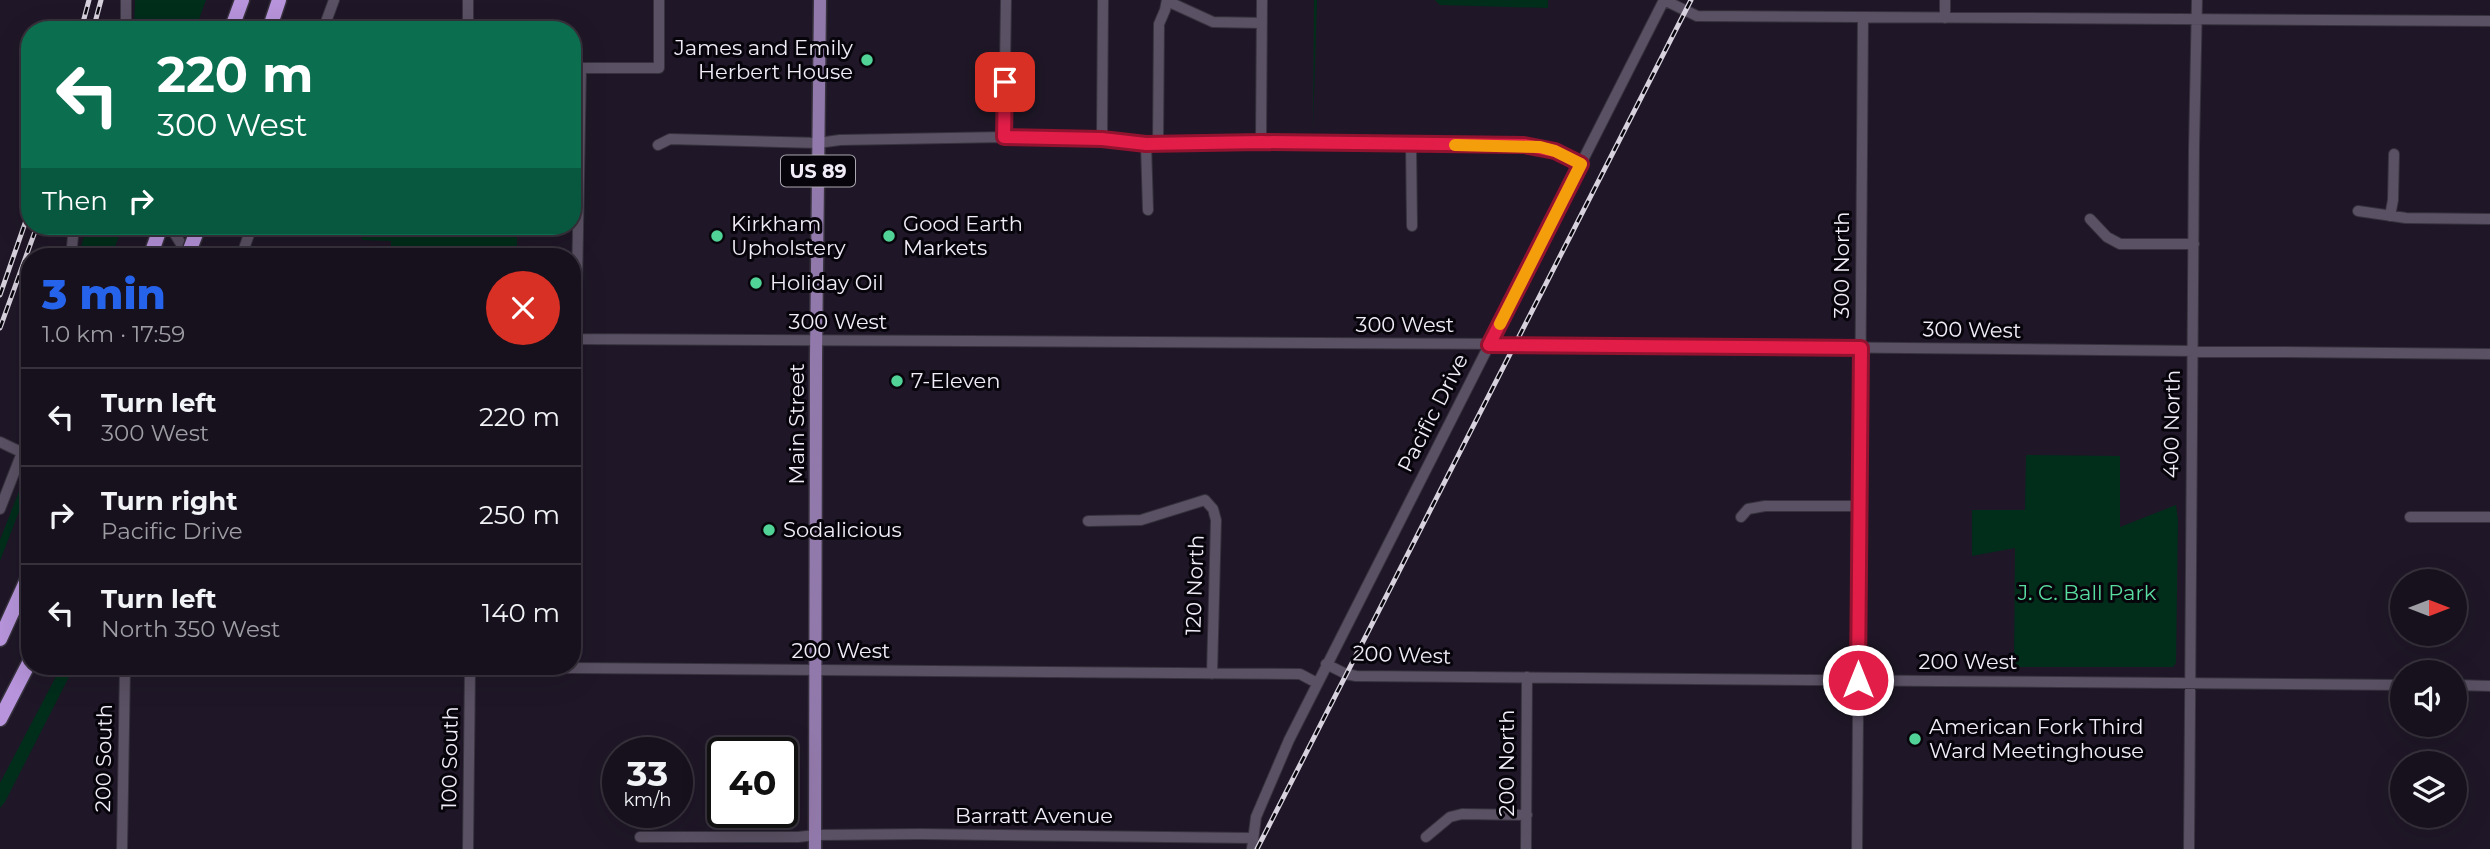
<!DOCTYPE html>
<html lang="en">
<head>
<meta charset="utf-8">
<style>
	body { margin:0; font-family:Montserrat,sans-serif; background:#201a26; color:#f1f3f6; height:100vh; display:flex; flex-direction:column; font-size:26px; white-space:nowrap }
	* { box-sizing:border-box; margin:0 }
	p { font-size:23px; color:#9e9da4 }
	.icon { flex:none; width:38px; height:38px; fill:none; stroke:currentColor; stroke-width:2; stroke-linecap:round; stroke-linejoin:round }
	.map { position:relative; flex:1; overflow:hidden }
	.details { position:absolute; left:21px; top:248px; width:560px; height:427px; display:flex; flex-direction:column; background:#17111d; border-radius:28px; box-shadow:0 7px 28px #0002,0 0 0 2px #36313b }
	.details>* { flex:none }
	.guide { position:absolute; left:21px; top:21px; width:560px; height:214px; border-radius:28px; box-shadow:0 7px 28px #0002,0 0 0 2px #36313b; background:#0b6e4f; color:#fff; overflow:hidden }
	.needle { width:46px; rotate:90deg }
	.controls { position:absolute; left:2390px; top:569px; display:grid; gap:14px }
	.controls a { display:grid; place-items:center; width:77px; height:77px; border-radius:50%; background:#17111d; box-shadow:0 7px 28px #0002,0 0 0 2px #36313b; font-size:35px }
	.speed { position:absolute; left:602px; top:737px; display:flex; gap:14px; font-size:35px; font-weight:700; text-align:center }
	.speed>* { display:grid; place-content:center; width:91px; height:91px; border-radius:50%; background:#17111d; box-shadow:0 7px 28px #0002,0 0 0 2px #36313b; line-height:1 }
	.speed small { font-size:18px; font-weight:400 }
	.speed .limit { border:4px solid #111; border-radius:10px; background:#fff; color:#111 }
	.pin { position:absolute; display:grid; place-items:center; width:60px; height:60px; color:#fff; margin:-30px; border-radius:14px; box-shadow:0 4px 10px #0006 }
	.me { position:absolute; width:77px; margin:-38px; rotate:0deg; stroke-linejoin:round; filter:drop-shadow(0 0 5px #0008) }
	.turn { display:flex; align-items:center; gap:24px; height:147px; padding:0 21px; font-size:32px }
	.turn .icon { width:91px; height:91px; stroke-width:2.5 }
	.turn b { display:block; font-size:49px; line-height:60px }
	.then { display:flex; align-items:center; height:66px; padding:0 21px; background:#0003; gap:14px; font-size:26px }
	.round { display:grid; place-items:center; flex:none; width:74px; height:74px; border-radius:37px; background:#201a26 }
	.headline { display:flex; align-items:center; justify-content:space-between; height:119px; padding:0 21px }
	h1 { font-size:42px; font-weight:800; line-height:52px; color:#2563eb }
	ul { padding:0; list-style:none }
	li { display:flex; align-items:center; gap:21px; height:98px; padding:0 21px; border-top:2px solid #36313b }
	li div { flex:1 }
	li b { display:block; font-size:26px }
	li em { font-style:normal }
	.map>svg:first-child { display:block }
	.green { fill:#012d1b }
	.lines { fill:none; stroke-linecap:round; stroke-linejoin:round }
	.minor-casing { stroke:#37323e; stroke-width:12 }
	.major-casing { stroke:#37323e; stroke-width:15 }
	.highway-casing { stroke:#37323e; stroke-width:17 }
	.minor { stroke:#5a5164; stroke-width:10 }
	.major { stroke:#9279ab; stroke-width:12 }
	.highway { stroke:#b794db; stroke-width:14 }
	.rail-casing { stroke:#d7d1de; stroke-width:5 }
	.rail { stroke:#07050b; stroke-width:2.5; stroke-dasharray:8; stroke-linecap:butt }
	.highway-bridge-casing { stroke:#37323e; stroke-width:17; stroke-linecap:butt }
	.highway-bridge { stroke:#b794db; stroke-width:14 }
	.route-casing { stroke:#92132f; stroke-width:18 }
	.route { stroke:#e11d48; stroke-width:12 }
	.slow { stroke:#f59e0b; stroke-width:12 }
	.poi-dot { fill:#51d398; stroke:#07050b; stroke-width:2.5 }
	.labels { text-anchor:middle; stroke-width:6; stroke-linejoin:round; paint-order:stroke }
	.shield { fill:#07050b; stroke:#aba7b1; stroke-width:2 }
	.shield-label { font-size:19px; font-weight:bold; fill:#f1ecf8 }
	.poi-label { font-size:21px; fill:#f1ecf8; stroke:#07050b; text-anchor:start }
	.street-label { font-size:21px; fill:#f1ecf8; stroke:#07050b }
	.park-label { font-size:21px; fill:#58dc9f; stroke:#07050b }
</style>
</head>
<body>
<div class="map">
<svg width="2490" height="849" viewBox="0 0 2490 849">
	<rect width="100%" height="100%" fill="#1f1727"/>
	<!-- green -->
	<path class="green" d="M135,0H206L195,30H134Z
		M1314,0H1317L1313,130Z
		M1435,0H1548V8L1440,5Z
		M87,226H123L111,257H78Z
		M362,226H517V257H391V241L362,240Z
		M2026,455L2120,456V527L2176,505L2178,520L2176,663L2173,667H2014L2015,548L1972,556V510H2025Z
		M30,463V483L0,561V540Z
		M61,667H105V673H71L5,802L0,808V783Z"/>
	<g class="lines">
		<defs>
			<path id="minor" d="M1664,0L1697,16L2490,21
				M1167,1L1213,22L1262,23
				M1945,18V0
				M126,30V0
				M323,30L334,0
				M468,30V0
				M572,68H659V0
				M1004,137L1006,0
				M1102,139L1103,0
				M1261,142L1262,0
				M1146,144L1148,210
				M1158,144L1159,24L1165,10L1167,0
				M658,145L670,139L818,143L840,140L1004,137L1102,139L1146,144L1261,142L1524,145L1555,151L1581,164
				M1411,145L1412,226
				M2358,211L2406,218L2490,219
				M2390,216L2393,200L2394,154
				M2090,219L2107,237L2120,244H2194
				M170,226L189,257
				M71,257L74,226
				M241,257L252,226
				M572,339L1515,344L2490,354
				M576,339L581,68
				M0,442L23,453
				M0,509L30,432
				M1741,517L1748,509L1765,506H1859
				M2410,517H2490
				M1088,521L1141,520L1205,500L1213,509L1216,520L1212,674
				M1326,664L1346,674L1356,676L2403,685
				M447,667L1300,674L1317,683
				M2455,685L2490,686
				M640,837H798L816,835L921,834L1252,838
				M1426,837L1450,817L1462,814L1527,815
				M122,849L125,667
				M468,849L470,667
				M1252,849L1256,817L1289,740L1664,0
				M1526,849L1527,677
				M1857,849L1863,17
				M2189,849L2194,148L2197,0"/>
			<path id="major" d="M815,849L816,358L820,0"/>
			<path id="highway" d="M231,30L242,0
				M269,30L279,0
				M150,257L161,226
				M0,639L30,573
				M0,719L30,661"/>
		</defs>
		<!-- minor casing -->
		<use href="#minor" class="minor-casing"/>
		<!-- major casing -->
		<use href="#major" class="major-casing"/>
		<!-- highway casing -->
		<use href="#highway" class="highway-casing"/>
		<!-- minor -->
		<use href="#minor" class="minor"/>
		<!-- major -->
		<use href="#major" class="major"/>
		<!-- highway -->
		<use href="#highway" class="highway"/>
		<defs>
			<path id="rail" d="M81,30L89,0
				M93,30L101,0
				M0,295L30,209
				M0,328L37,226
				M1257,849L1691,0"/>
		</defs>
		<!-- rail casing -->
		<use href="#rail" class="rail-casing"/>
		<!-- rail -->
		<use href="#rail" class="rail"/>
		<defs>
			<path id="highway-bridge" d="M187,257L199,226"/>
		</defs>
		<!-- highway-bridge casing -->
		<use href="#highway-bridge" class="highway-bridge-casing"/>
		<!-- highway-bridge -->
		<use href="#highway-bridge" class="highway-bridge"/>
	</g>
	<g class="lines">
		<defs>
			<path id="route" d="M1005,82L1004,137L1102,139L1146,144L1261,142L1524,145L1555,151L1581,164L1489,345L1861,348L1858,680"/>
		</defs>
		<!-- route casing -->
		<use href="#route" class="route-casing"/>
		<!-- route -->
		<use href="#route" class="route"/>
		<!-- slow -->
		<path class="slow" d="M1455,145L1540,147L1555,151L1581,164L1500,324"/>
	</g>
	<!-- markers -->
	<g class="poi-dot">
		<circle cx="867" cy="60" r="7"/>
		<circle cx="717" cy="236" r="7"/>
		<circle cx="889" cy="236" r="7"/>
		<circle cx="756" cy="283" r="7"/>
		<circle cx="897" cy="381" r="7"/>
		<circle cx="769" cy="530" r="7"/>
		<circle cx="1915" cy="739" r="7"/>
	</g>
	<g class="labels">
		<!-- shield labels -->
		<rect class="shield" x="781" y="155.5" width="74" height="31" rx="5"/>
		<g class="shield-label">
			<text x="818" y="178">US 89</text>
		</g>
		<!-- poi labels -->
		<g class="poi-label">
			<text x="853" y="55" text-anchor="end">James and Emily<tspan x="853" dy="24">Herbert House</tspan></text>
			<text x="731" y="231">Kirkham<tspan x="731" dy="24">Upholstery</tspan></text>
			<text x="903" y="231">Good Earth<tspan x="903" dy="24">Markets</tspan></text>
			<text x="770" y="290">Holiday Oil</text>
			<text x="911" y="388">7-Eleven</text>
			<text x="783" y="537">Sodalicious</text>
			<text x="1929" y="734">American Fork Third<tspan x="1929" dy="24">Ward Meetinghouse</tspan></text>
		</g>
		<!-- street labels -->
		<g class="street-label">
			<text transform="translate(1842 265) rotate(-90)" y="7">300 North</text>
			<text x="838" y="329">300 West</text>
			<text x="1405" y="332">300 West</text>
			<text transform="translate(1972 330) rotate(1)" y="7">300 West</text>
			<text transform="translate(1433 413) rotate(-63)" y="7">Pacific Drive</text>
			<text transform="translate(797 424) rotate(-90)" y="7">Main Street</text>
			<text transform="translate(2172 424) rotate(-89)" y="7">400 North</text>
			<text transform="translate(1195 585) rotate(-88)" y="7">120 North</text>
			<text x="841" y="658">200 West</text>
			<text transform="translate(1402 655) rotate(2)" y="7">200 West</text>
			<text x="1968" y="669">200 West</text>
			<text transform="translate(104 758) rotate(-89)" y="7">200 South</text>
			<text transform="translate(450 758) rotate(-89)" y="7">100 South</text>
			<text transform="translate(1507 763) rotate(-90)" y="7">200 North</text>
			<text x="1034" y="823">Barratt Avenue</text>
		</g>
		<!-- park labels -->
		<g class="park-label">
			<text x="2087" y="600">J. C. Ball Park</text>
		</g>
	</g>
</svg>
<div class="controls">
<a><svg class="needle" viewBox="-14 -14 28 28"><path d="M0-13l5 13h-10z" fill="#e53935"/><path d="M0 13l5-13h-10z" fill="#9e9da4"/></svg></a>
<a><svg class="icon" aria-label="sound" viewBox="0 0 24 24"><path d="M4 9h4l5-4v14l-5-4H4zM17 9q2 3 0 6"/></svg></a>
<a><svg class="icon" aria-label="layers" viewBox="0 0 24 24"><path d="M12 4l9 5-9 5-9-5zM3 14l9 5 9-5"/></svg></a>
</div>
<div class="speed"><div>33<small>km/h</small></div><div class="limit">40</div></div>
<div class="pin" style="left:1005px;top:82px;background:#d93025"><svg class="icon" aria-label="arrive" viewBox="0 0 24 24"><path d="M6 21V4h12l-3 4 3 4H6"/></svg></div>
<svg class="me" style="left:1858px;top:680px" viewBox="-20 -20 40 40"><circle r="17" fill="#e11d48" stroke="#fff" stroke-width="3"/><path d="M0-11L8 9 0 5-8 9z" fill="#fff"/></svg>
<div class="guide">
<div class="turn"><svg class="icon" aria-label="left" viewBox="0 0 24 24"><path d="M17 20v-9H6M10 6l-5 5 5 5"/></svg><div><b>220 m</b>300 West</div></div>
<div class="then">Then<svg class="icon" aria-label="right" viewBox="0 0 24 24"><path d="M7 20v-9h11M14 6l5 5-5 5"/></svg></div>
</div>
<section class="details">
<div class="headline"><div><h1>3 min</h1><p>1.0 km · 17:59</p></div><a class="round" style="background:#d93025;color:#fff"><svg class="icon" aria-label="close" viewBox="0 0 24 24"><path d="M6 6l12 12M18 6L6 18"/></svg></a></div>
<ul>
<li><svg class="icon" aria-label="left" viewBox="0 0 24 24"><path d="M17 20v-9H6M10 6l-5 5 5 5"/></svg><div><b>Turn left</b><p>300 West</p></div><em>220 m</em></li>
<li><svg class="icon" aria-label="right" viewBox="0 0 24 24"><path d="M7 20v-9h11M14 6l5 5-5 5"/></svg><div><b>Turn right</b><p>Pacific Drive</p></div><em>250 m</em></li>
<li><svg class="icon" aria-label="left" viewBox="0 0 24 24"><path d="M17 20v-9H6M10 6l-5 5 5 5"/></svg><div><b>Turn left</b><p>North 350 West</p></div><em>140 m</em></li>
</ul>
</section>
</div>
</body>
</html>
